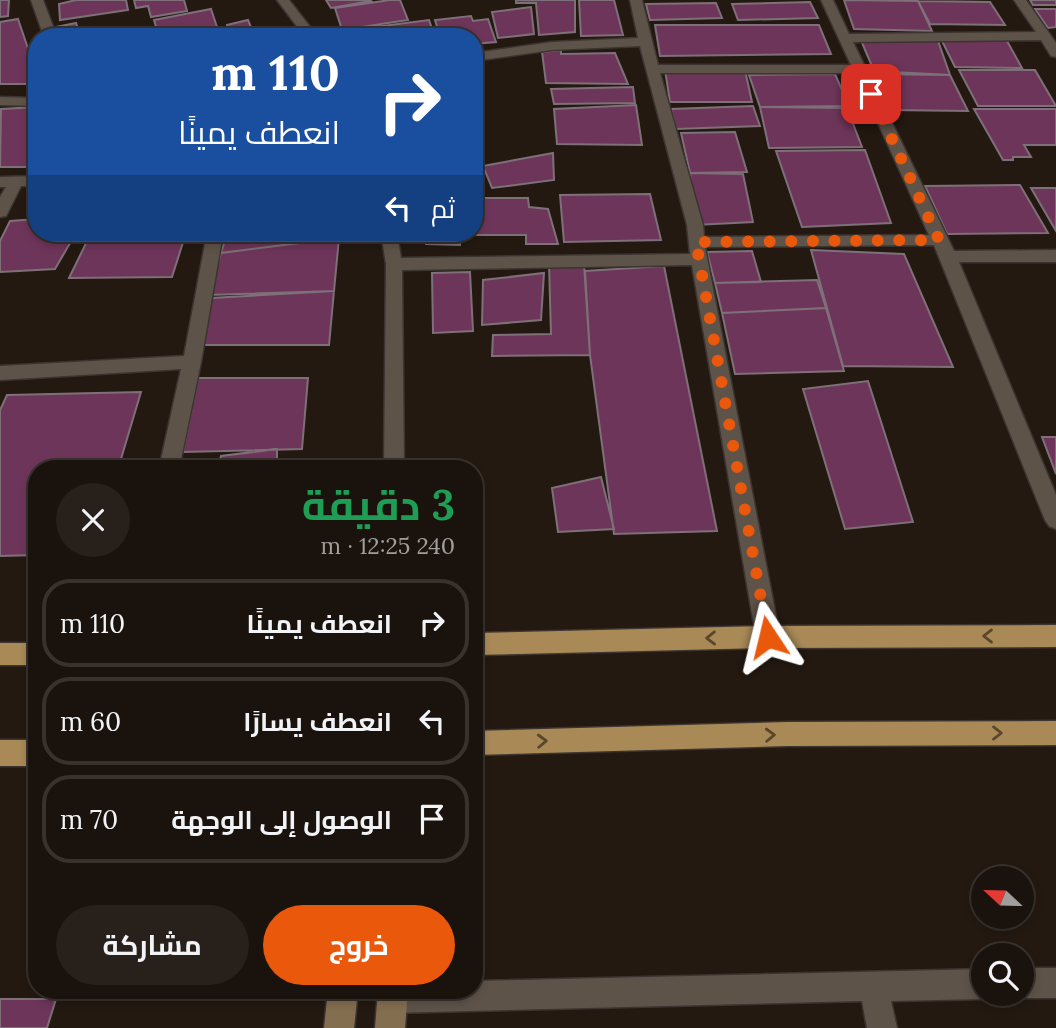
<!DOCTYPE html>
<html lang="ar">
<head>
<meta charset="utf-8">
<style>
	body { margin:0; font-family:Lora,Cairo,serif; background:#27201b; color:#f1f3f6; direction:rtl; height:100vh; display:flex; flex-direction:column; font-size:26px; white-space:nowrap }
	* { box-sizing:border-box; margin:0 }
	p { font-size:23px; color:#9f9e9d }
	.icon { flex:none; width:38px; height:38px; fill:none; stroke:currentColor; stroke-width:2; stroke-linecap:round; stroke-linejoin:round }
	.map { position:relative; flex:1; overflow:hidden; direction:ltr }
	.panel { position:absolute; left:28px; top:460px; width:455px; height:539px; display:flex; flex-direction:column; background:#1a130d; border-radius:28px; box-shadow:0 4px 10px #0003,0 0 0 2px #38322e; direction:rtl }
	.panel>* { flex:none }
	.guide { position:absolute; left:28px; top:28px; width:455px; height:214px; border-radius:28px; box-shadow:0 4px 10px #0003,0 0 0 2px #38322e; direction:rtl; background:#1a4fa0; color:#fff; overflow:hidden }
	.needle { width:46px; rotate:292deg }
	.controls { position:absolute; left:971px; top:866px; display:grid; gap:14px }
	.controls a { display:grid; place-items:center; width:63px; height:63px; border-radius:50%; background:#1a130d; box-shadow:0 4px 10px #0003,0 0 0 2px #38322e; font-size:35px }
	.pin { position:absolute; display:grid; place-items:center; width:60px; height:60px; color:#fff; margin:-30px; border-radius:14px; box-shadow:0 4px 10px #0006 }
	.me { position:absolute; width:77px; margin:-38px; rotate:350deg; stroke-linejoin:round; filter:drop-shadow(0 0 5px #0008) }
	.turn { display:flex; align-items:center; gap:24px; height:147px; padding:0 28px; font-size:32px }
	.turn .icon { width:91px; height:91px; stroke-width:2.5 }
	.turn b { display:block; font-size:49px; line-height:60px }
	.then { display:flex; align-items:center; height:66px; padding:0 28px; background:#0003; gap:14px; font-size:26px }
	.round { display:grid; place-items:center; flex:none; width:74px; height:74px; border-radius:37px; background:#27201b }
	.headline { display:flex; align-items:center; justify-content:space-between; height:119px; padding:0 28px }
	h1 { font-size:42px; font-weight:700; line-height:52px; color:#1e9e55 }
	.primary-button { display:flex; gap:14px; margin-top:auto; padding:14px 28px }
	.primary-button a { flex:1; height:80px; border-radius:42px; background:#ea580c; color:#fff; font-size:28px; font-weight:700; line-height:80px; text-align:center }
	.primary-button a+a { background:#27201b; color:#f1f3f6 }
	ul { padding:0; list-style:none }
	li { display:flex; align-items:center; gap:21px; height:88px; margin:0 14px 10px; padding:0 14px; border:4px solid #38322e; border-radius:28px }
	li div { flex:1 }
	li b { display:block; font-size:26px }
	li em { font-style:normal }
	.map>svg:first-child { display:block }
	.building { fill:#6e355a; stroke:#7e7078; stroke-width:2 }
	.lines { fill:none; stroke-linecap:round; stroke-linejoin:round }
	.street-casing { stroke:#3b3430; stroke-width:3 }
	.secondary-casing { stroke:#3b3430; stroke-width:3 }
	.primary-casing { stroke:#3b3430; stroke-width:3 }
	.street { fill:#5e5349; fill-rule:evenodd }
	.secondary { fill:#846e50; fill-rule:evenodd }
	.primary { fill:#a98a57; fill-rule:evenodd }
	.oneway { stroke:#59462d }
	.route { stroke:#ea580c; stroke-width:12; stroke-dasharray:0 21.6 }
</style>
</head>
<body>
<div class="map">
<svg width="1056" height="1028" viewBox="0 0 1056 1028">
	<rect width="100%" height="100%" fill="#231911"/>
	<!-- building -->
	<path class="building" d="M0,0H9L8,16L0,17Z
		M76,0H126L128,10L60,20L59,4Z
		M134,0H184L187,11L151,17L148,6L136,8Z
		M326,0H370L371,1L331,8Z
		M390,0H400L408,20L342,30L335,8Z
		M516,0H575V32L539,35L536,3H516Z
		M579,0H614L623,35L581,36Z
		M844,0L918,1L932,31L854,29Z
		M1030,0H1056V5H1033Z
		M918,1L990,2L1005,25L930,24Z
		M810,2L818,18L738,20L732,4Z
		M716,3L722,18L650,20L646,4Z
		M531,7L534,34L498,38L492,12Z
		M211,9L217,27L159,37L154,20Z
		M1035,9H1056V27L1048,28Z
		M471,16L473,21L488,19L496,42L474,44V37H440L435,20Z
		M18,19L37,75V84H0V22Z
		M248,20L255,37H231L227,25Z
		M429,20L435,37H361L358,29Z
		M76,23L81,37H60L56,27Z
		M655,25H819L831,54L660,56Z
		M860,38H937L950,75L874,71Z
		M942,41H1007L1022,68L955,67Z
		M561,50V54L615,53L628,84L546,83L542,52Z
		M665,70H745L752,102H670Z
		M959,70H1035L1056,106H978Z
		M835,74L849,106L760,107L749,75Z
		M873,74L950,75L968,111L888,110Z
		M633,87L635,103L554,104L551,89Z
		M636,105L642,145L557,144L554,109Z
		M753,106L760,126L676,129L671,109Z
		M37,107V167H0L1,109Z
		M760,107L847,108L862,147L769,148Z
		M974,109H1056V145H1024L1031,157H1013V160H1003Z
		M735,132L747,172L690,173L681,133Z
		M865,150L891,223L802,227L776,151Z
		M553,153L554,180L492,188L483,166Z
		M690,173L743,174L753,222L695,225Z
		M1020,185L1048,233L947,234L925,186Z
		M1031,188H1056V231Z
		M650,194L661,240L564,242L560,195Z
		M474,198H528L529,207L548,209L558,244H526V235H474Z
		M37,219V233H76L55,269L0,272V241L10,221Z
		M91,233H186L172,277L69,278Z
		M227,233H339V238L221,253Z
		M426,233H459L460,245L426,244Z
		M339,238L334,291L209,295L221,253Z
		M811,250L904,254L953,367L843,366Z
		M752,251L761,282L715,283L707,252Z
		M549,264H584L590,355L492,356L493,335L551,334Z
		M664,266L717,531L614,534L590,355L585,271Z
		M470,272L473,331L433,333L432,273Z
		M544,273L541,320L482,325L483,280Z
		M817,280L826,308L722,313L715,283Z
		M334,291L329,345H204L211,298Z
		M826,308L844,371L735,374L722,313Z
		M198,378H308L302,449L183,452Z
		M868,381L913,522L845,529L803,389Z
		M141,392L118,469H37V555L0,556V410L7,395Z
		M1042,437H1056V474Z
		M277,449V469H218L221,456Z
		M215,459L212,469H176L178,461Z
		M601,477L614,529L558,532L552,488Z
		M0,999H56L47,1028H0Z"/>
	<g class="lines">
		<defs>
			<path id="street" d="M31,0H43L57,37H44Z
				M277,0H289L318,37H305Z
				M630,0H642L658,65H851L821,0H833L849,34L1036,32L1014,0H1026L1056,43V57L1051,56L1041,40L853,42L954,251L1056,250V262H959L1056,495V529L1049,526L1045,520L934,245L705,247L780,637L776,645L768,648L760,645L756,637L692,265L402,270L404,469H384L386,264L381,233H397L401,258L690,254L687,225L640,46L552,50L474,61V53L552,42L638,38ZM660,73H855L929,235L704,237L703,225Z
				M0,97L37,98V106L0,105Z
				M37,176V186H21L6,216L0,217V197L6,187H0V177Z
				M207,233H223L201,362L179,469H159L181,369L0,380V366L184,356Z
				M1022,968H1056V998H1022L1014,994H1022Z
				M984,969V994H994L984,999L891,1001L897,1028H867L862,1001L392,1013L382,1008L377,998L380,990H474V981Z"/>
			<path id="secondary" d="M328,990H358L354,1028H324Z
				M378,990H408L405,1028H375Z"/>
			<path id="primary" d="M1056,625V647L768,648L474,655V633L768,626Z
				M0,643H37V665H0Z
				M1056,721V745L787,746L474,755V731L787,722Z
				M0,740H37V766H0Z"/>
		</defs>
		<!-- street casing -->
		<use href="#street" class="street-casing"/>
		<!-- secondary casing -->
		<use href="#secondary" class="secondary-casing"/>
		<!-- primary casing -->
		<use href="#primary" class="primary-casing"/>
		<!-- street -->
		<use href="#street" class="street"/>
		<!-- secondary -->
		<use href="#secondary" class="secondary"/>
		<!-- primary -->
		<use href="#primary" class="primary"/>
	</g>
	<!-- one-way arrows -->
	<defs><path id="oneway-chevron" d="M-2-3.5L2.5 0L-2 3.5" fill="none" stroke-width="1.6" stroke-linecap="round" stroke-linejoin="round" transform="scale(1.75)"/></defs>
	<g class="oneway">
		<use href="#oneway-chevron" transform="translate(988 636) rotate(180)"/>
		<use href="#oneway-chevron" transform="translate(711 638) rotate(179)"/>
		<use href="#oneway-chevron" transform="translate(997 733)"/>
		<use href="#oneway-chevron" transform="translate(770 735) rotate(-2)"/>
		<use href="#oneway-chevron" transform="translate(542 741) rotate(-2)"/>
	</g>
	<g class="lines">
		<!-- route -->
		<path class="route" d="M768,637L696,242L939,240L871,94"/>
	</g>
</svg>
<div class="controls">
<a><svg class="needle" viewBox="-14 -14 28 28"><path d="M0-13l5 13h-10z" fill="#e53935"/><path d="M0 13l5-13h-10z" fill="#9f9e9d"/></svg></a>
<a><svg class="icon" aria-label="search" viewBox="0 0 24 24"><circle cx="10" cy="10" r="6"/><path d="M15 15l6 6"/></svg></a>
</div>
<div class="pin" style="left:871px;top:94px;background:#d93025"><svg class="icon" aria-label="arrive" viewBox="0 0 24 24"><path d="M6 21V4h12l-3 4 3 4H6"/></svg></div>
<svg class="me" style="left:768px;top:637px" viewBox="-20 -20 40 40"><path d="M0-17L14 15 0 8-14 15z" fill="#ea580c" stroke="#fff" stroke-width="4"/></svg>
<div class="guide">
<div class="turn"><svg class="icon" aria-label="right" viewBox="0 0 24 24"><path d="M7 20v-9h11M14 6l5 5-5 5"/></svg><div><b>110 m</b>انعطف يمينًا</div></div>
<div class="then">ثم<svg class="icon" aria-label="left" viewBox="0 0 24 24"><path d="M17 20v-9H6M10 6l-5 5 5 5"/></svg></div>
</div>
<section class="panel">
<div class="headline"><div><h1>3 دقيقة</h1><p>240 m · 12:25</p></div><a class="round"><svg class="icon" aria-label="close" viewBox="0 0 24 24"><path d="M6 6l12 12M18 6L6 18"/></svg></a></div>
<ul>
<li><svg class="icon" aria-label="right" viewBox="0 0 24 24"><path d="M7 20v-9h11M14 6l5 5-5 5"/></svg><div><b>انعطف يمينًا</b></div><em>110 m</em></li>
<li><svg class="icon" aria-label="left" viewBox="0 0 24 24"><path d="M17 20v-9H6M10 6l-5 5 5 5"/></svg><div><b>انعطف يسارًا</b></div><em>60 m</em></li>
<li><svg class="icon" aria-label="arrive" viewBox="0 0 24 24"><path d="M6 21V4h12l-3 4 3 4H6"/></svg><div><b>الوصول إلى الوجهة</b></div><em>70 m</em></li>
</ul>
<div class="primary-button"><a>خروج</a><a>مشاركة</a></div>
</section>
</div>
</body>
</html>
